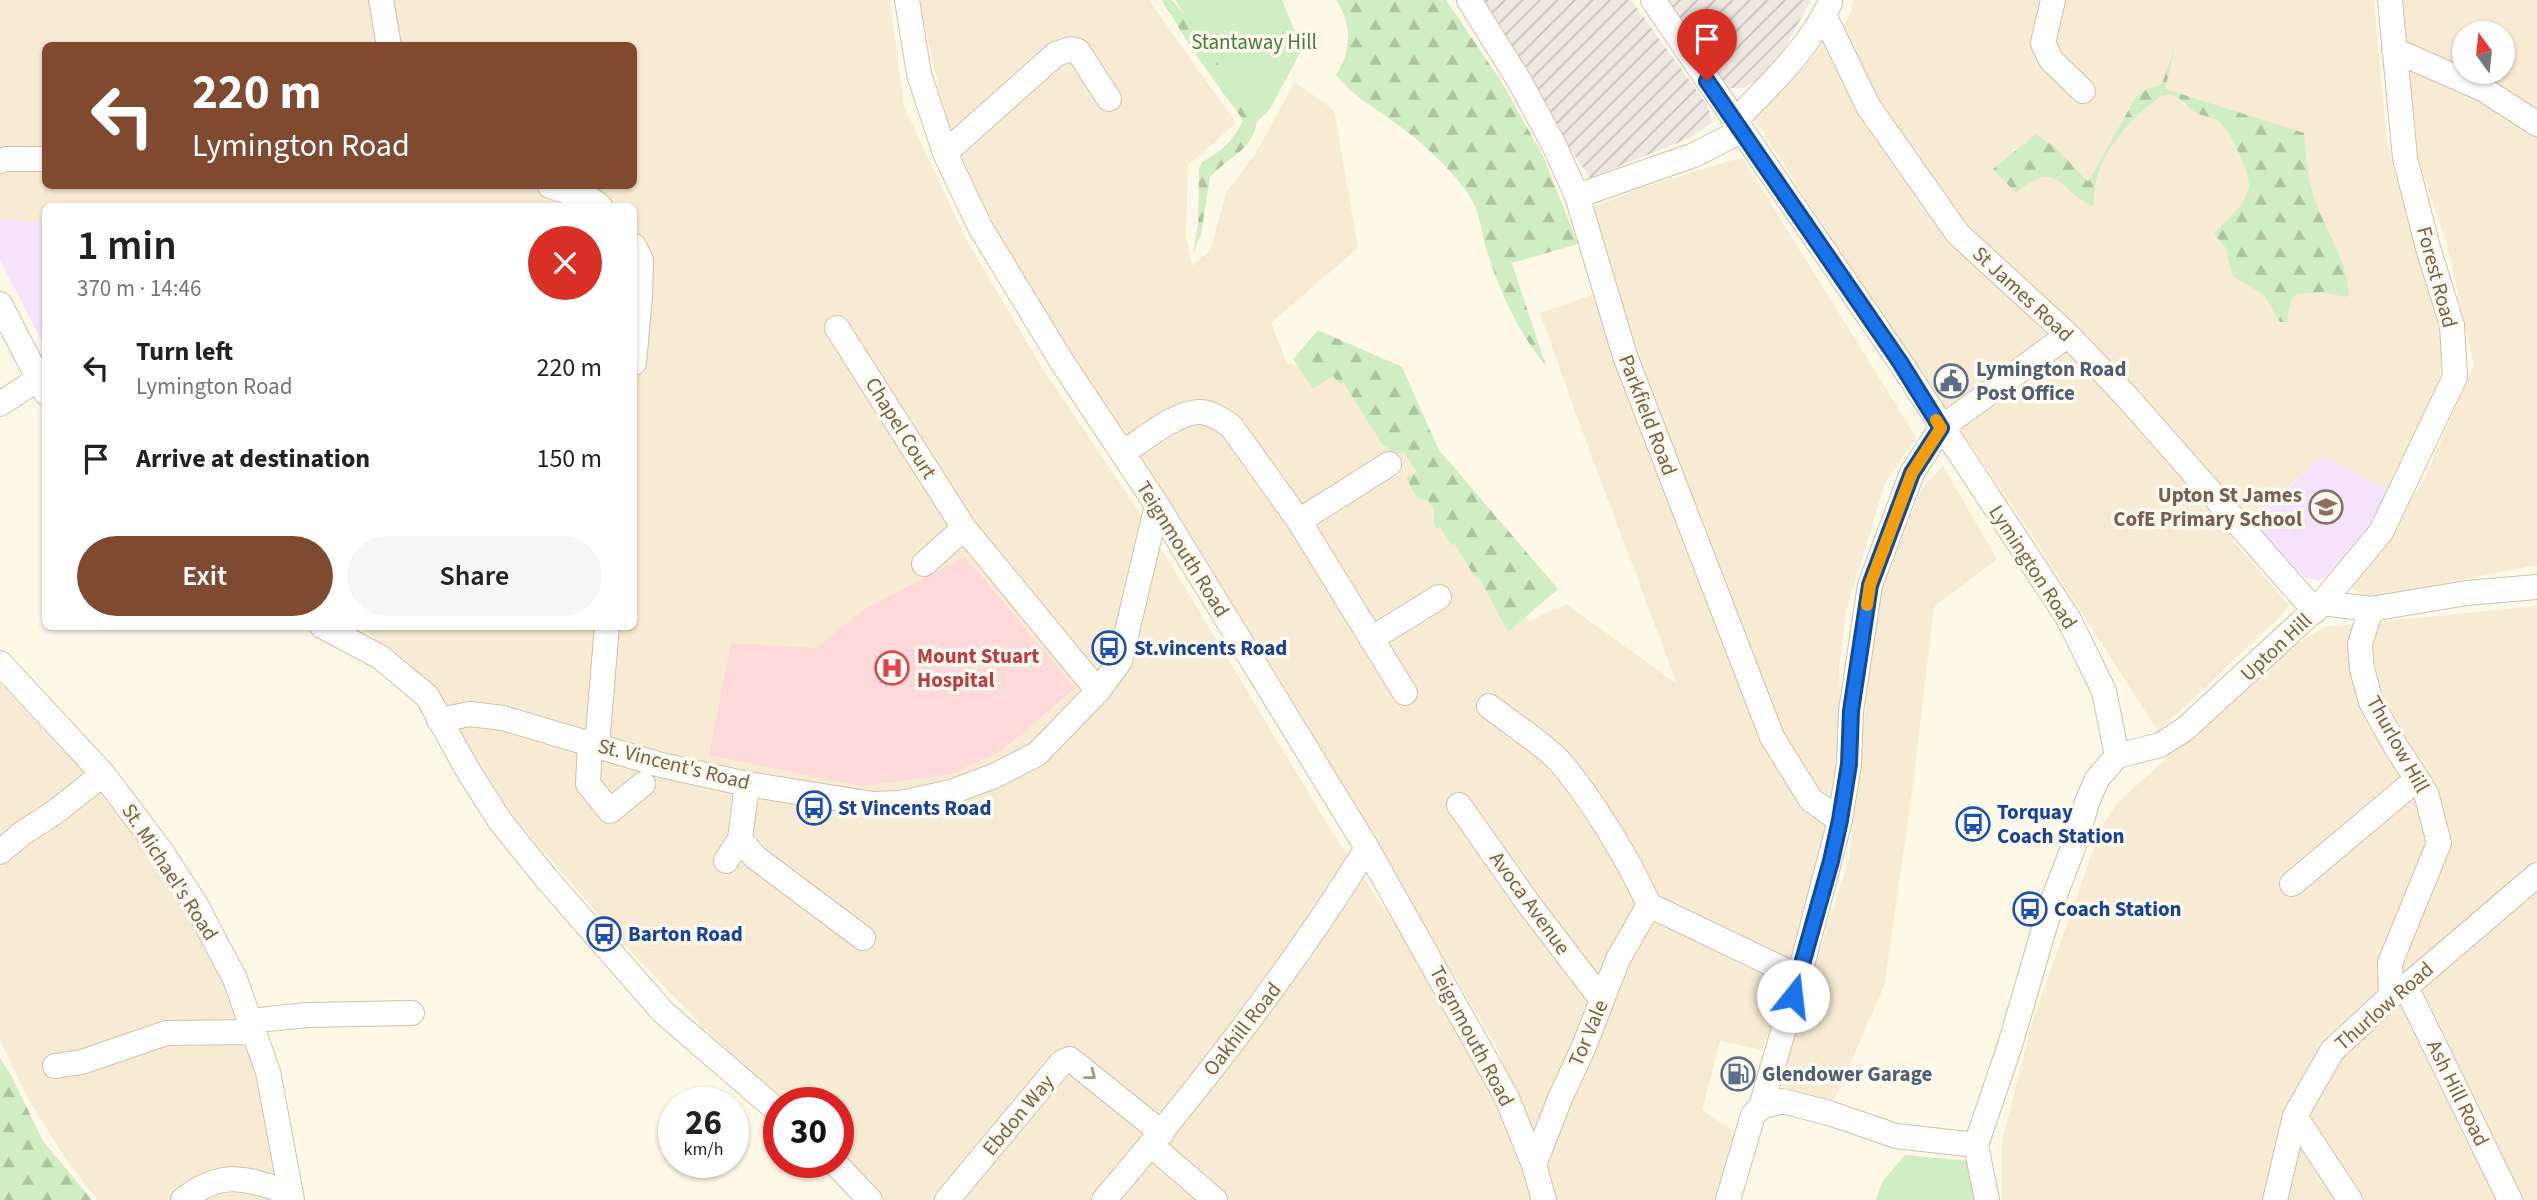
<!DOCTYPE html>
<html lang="en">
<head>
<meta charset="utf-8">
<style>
	body { margin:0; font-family:"Source Sans 3",sans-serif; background:#f6f6f6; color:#222; height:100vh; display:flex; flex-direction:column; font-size:26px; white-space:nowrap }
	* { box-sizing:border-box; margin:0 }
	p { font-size:23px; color:#767676 }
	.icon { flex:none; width:38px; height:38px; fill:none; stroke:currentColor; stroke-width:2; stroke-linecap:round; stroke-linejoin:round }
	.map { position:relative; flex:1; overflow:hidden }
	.details { position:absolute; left:42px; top:203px; width:595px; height:427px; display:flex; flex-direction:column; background:#fff; border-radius:10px; box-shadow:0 2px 5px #0004 }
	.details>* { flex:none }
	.hud { position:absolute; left:42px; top:42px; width:595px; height:147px; border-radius:10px; box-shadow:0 2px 5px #0004; background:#804a30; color:#fff; overflow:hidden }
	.needle { width:46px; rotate:345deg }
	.tools { position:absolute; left:2452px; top:21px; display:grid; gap:14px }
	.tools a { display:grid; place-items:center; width:63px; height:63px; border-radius:50%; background:#fff; box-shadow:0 2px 5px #0004; font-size:35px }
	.speed { position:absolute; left:658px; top:1087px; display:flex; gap:14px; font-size:35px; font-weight:700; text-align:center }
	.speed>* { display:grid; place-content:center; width:91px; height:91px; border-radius:50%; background:#fff; box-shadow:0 2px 5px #0004; line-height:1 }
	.speed small { font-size:18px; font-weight:400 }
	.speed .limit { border:10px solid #d22; background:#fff; color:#111 }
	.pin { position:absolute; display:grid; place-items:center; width:60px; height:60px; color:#fff; margin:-72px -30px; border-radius:50% 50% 50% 0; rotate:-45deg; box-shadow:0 0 7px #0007 }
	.pin .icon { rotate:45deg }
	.me { position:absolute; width:77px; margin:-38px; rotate:16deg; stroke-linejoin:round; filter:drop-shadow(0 0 5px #0008) }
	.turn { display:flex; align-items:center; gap:24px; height:147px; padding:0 35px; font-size:32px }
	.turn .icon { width:91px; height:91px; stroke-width:2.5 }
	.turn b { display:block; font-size:49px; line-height:60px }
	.round { display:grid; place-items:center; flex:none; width:74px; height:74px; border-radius:37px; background:#f6f6f6 }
	.head { display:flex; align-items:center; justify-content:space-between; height:119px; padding:0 35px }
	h1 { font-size:42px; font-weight:600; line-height:52px }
	.button { display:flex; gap:14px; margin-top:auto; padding:14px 35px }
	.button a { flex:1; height:80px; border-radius:42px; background:#804a30; color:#fff; font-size:28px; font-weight:600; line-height:80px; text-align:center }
	.button a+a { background:#f6f6f6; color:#222 }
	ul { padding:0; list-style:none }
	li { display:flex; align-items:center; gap:21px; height:91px; padding:0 35px }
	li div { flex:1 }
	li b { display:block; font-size:26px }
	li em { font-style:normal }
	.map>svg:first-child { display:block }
	.residential { fill:#f7ebd4; fill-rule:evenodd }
	.industrial { fill:url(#industrial-furrows) }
	.education { fill:#f5e3fb }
	.medical { fill:#fdd9d9 }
	.forest { fill:url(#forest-firs) }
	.park { fill:#d0eec3 }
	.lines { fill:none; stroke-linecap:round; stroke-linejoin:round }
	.minor-casing { stroke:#d2c0ab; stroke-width:26 }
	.minor { stroke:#fff; stroke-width:24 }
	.oneway { stroke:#a99888 }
	.route-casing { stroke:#114b97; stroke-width:18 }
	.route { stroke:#1a73e8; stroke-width:12 }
	.slow { stroke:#f59e0b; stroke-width:12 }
	.labels { text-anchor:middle; stroke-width:7; stroke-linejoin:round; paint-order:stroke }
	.park-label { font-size:21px; fill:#477c3c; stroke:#fffaef }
	.street-label { font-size:21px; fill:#7b6048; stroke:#fffaef }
	.service-label { font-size:21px; font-weight:bold; fill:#4e5e75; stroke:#fffaef; text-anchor:start }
	.education-label { font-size:21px; font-weight:bold; fill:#785e54; stroke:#fffaef; text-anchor:end }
	.transit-label { font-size:21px; font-weight:bold; fill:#164399; stroke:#fffaef; text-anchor:start }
	.health-label { font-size:21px; font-weight:bold; fill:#be3a42; stroke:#fffaef; text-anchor:start }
</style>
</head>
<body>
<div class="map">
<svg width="2537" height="1200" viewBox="0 0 2537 1200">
	<defs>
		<pattern id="industrial-furrows" width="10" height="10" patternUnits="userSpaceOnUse" patternTransform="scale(1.75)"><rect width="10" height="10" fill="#eee9e0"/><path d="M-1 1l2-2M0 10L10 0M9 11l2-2" fill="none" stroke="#c6c0b8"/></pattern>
		<pattern id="forest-firs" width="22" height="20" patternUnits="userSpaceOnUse" patternTransform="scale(1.75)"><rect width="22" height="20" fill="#d0eec3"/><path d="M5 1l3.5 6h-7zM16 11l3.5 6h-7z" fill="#aec4a0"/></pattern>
	</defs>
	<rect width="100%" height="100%" fill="#fef8e7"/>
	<!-- residential -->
	<path class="residential" d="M0,0H890L904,106L965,237L1042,368L1138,510L1334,835L1401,933L1508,1110L1535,1200H874L838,1162V1102H782L712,1036L633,954L505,807L440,697L370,634L358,627L634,626V206H46L45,224L15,219L0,220ZM46,46H634V186H46Z
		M919,0H1149L1236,123L1188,165L1186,237L1192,266L1210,251L1227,191L1254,156L1295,82L1334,110L1358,248L1271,323L1287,363L1325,371L1356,357L1529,621L1566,604L1677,684L1577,417L1540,313L1617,286L1593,210L1599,205L1641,188L1736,159H1743L1916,437L1885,483L1847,608L1839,667L1840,692L1836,766L1817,883L1785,991L1762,1050L1720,1041L1702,1110L1740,1135L1718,1200H1552L1535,1141L1496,1046L1403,888L1208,574L1150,471L1060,340L1010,261L950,135Z
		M1854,0H2374L2387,143L2444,341L2437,396L2391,492L2321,456L2233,541L2289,605L2278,619L2158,731L2022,520L1842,256L1755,119L1848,19Z
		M2403,0H2537V565L2369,598L2352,588L2424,480L2474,365L2446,240L2412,143ZM2464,33H2502V72H2464Z
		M1943,466L1997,559L1934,607L1912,792L1884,986L1832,1105L1778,1085L1849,859L1871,656L1882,584L1923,487Z
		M2537,606V1200H2002V1141L2031,1026L2101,828L2118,802L2286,651L2324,627Z
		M0,683L104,793L163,873L201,930L223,975L246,1043L263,1105L284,1200H97L63,1155L28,1098L0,1040Z"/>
	<!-- industrial -->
	<path class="industrial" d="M1469,0H1631L1708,106L1712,122L1692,137L1590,178Z
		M1666,0H1811L1784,49L1764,75L1745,88H1725Z"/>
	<!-- education -->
	<path class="education" d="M15,219L45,224V347L0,260V220Z
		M2321,456L2391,492L2361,539L2327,576L2318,581L2307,578L2293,569L2254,522Z"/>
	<!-- medical -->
	<path class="medical" d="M965,557L1075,688L1001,751L949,775L861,786L709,755L731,643L816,648L865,609Z"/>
	<!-- forest -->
	<path class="forest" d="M1162,0H1172L1195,26L1257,116C1257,149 1229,156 1210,177L1201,234L1193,253L1198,224L1199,169L1202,162C1220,153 1235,139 1243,120L1193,51Z
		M1336,0H1446L1501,81L1543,156L1578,244L1512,263L1546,366C1518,332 1501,294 1487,252C1481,231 1481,212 1467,192C1447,165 1422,142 1394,122C1374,107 1351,95 1336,75C1352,51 1352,24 1336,0Z
		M2175,47L2165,89L2304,133C2306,159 2308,184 2318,208C2329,236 2348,265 2349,295L2346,297L2322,292L2296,294L2291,300L2287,322H2280L2264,295L2232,276L2226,248L2214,234C2226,220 2246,206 2249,186C2250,173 2230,131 2220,122C2213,116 2202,117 2195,112C2182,103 2176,88 2158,98C2125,123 2091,162 2094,206C2060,195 2060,155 2016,193L1993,169L2036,134L2057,149L2088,182L2136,97L2147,89L2162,84Z
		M1318,330L1402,367L1439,450L1558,589L1508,632L1478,576L1475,577L1454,543L1451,545L1440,527L1437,529L1434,525V510L1428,500L1417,498L1406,478L1417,472L1403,451L1393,457L1386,446L1384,447L1343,382L1340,384L1333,376L1313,389L1293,359Z
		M0,1058L12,1077L43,1141L92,1200H0Z"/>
	<!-- park -->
	<path class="park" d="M1175,0H1282L1302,49L1270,109L1257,122Z
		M1905,1155L1970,1161L1974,1200H1876L1882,1182Z"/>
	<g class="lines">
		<defs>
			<path id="minor" d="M381,0L389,46
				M907,0L919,74L945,153L980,227L1062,362L1157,505L1367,848L1506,1096L1534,1165L1544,1200
				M1469,0L1520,82L1554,145L1577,196L1625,356L1772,737L1811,800L1840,820
				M1653,0L1900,362L2068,618L2104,691L2117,756
				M2053,0L2043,43L2051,60L2083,91
				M1824,15L1868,106L1958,234L2068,335L2127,397L2315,611
				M2394,50L2483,89L2537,124
				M1734,122C1768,86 1809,49 1830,3
				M945,153L1056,54L1071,49L1078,51L1109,99
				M0,161L6,159H46
				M550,186L590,199L600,206
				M1577,196L1694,155L1741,131
				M634,246L641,260L640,296L634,363
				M0,304L46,393
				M837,328L964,528L1098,691
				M0,404L38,379
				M1124,452C1143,440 1179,410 1201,412C1213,413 1222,420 1231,426L1299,521L1405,693
				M1299,521L1389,464
				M924,564L964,528
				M2322,603L2381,532L2455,377L2452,325L2428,248L2405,158L2390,0
				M2371,609L2360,644L2362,669L2371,702L2396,747L2426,793L2439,843L2390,963L2391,996
				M322,626L380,657L427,696L467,769L500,821L546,878L663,1012L779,1112
				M1371,639L1439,597
				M0,663L103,774L161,851L195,903L235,979L268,1072L292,1200
				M1489,706C1509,722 1545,745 1561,763C1593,801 1629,860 1649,905L1618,959L1585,1044L1559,1101L1534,1165
				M439,720L470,714L503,718L661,765L747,784L873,804L901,803L951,792L994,776L1037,754L1098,691L1120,661L1157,505
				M590,743L588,784L610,811L643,784
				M597,745L607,626
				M2117,756L2160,745L2185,729L2322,603L2371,609L2467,593L2537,587
				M747,784L740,839L755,857L863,938
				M1459,805L1528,903L1602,1000
				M0,852L24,832L54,813L103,774
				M726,861L740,839
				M2292,884L2417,779
				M1649,905L1799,977
				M2406,987L2510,1200
				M249,1021L307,1015L412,1013
				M55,1066L82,1062L166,1033L253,1032
				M1761,1107L1782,1101L1829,1113L1896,1136L1976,1145
				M2295,1116L2350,1200
				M1151,1145L1215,1200
				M834,1162L870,1200
				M183,1200C223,1168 246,1179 291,1193
				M947,1200L1062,1062L1070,1059L1162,1133
				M1104,1200C1199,1089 1290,973 1367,848
				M1728,1200L1753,1115L1761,1107L1799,977L1840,820L1849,764L1851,711L1870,585L1912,473L1941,428L2068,335
				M1987,1200L1976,1145L2010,1045L2051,905L2078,835L2087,802L2097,779L2117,756
				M2275,1200L2295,1116L2332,1051L2391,996L2406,987L2537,875"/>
		</defs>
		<!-- minor casing -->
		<use href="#minor" class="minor-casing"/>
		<!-- minor -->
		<use href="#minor" class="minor"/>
	</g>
	<!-- one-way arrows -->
	<defs><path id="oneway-chevron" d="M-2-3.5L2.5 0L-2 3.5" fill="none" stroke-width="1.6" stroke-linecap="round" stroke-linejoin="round" transform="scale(1.75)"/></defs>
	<use class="oneway" href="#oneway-chevron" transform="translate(1091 1075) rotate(38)"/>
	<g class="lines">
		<defs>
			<path id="route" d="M1707,81L1900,362L1941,428L1912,473L1870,585L1851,711L1849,764L1840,820L1831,861L1793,996"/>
		</defs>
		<!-- route casing -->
		<use href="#route" class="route-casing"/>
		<!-- route -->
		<use href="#route" class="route"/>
		<!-- slow -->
		<path class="slow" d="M1867,605L1870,585L1912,473L1941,428L1936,420"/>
	</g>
	<!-- icons -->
	<defs>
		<symbol id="civic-ring" viewBox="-11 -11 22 22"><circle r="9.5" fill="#fffaef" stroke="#5c6f8a" stroke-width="1.5"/><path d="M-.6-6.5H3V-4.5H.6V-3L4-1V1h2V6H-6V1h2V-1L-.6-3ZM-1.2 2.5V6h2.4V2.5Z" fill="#5c6f8a"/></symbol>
		<symbol id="school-ring" viewBox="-11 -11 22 22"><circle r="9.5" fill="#fffaef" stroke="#8d6e63" stroke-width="1.5"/><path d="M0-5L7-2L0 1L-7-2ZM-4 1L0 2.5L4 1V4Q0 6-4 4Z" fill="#8d6e63"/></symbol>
		<symbol id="bus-ring" viewBox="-11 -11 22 22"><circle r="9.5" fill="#fffaef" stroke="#1a4fb4" stroke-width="1.5"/><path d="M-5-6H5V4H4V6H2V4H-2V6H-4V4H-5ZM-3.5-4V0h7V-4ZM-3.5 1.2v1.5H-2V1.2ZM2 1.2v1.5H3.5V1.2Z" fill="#1a4fb4"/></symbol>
		<symbol id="hospital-ring" viewBox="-11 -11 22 22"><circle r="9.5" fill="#fffaef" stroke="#e0444e" stroke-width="1.5"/><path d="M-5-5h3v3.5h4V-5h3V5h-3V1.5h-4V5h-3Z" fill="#e0444e"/></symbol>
		<symbol id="fuel-ring" viewBox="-11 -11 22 22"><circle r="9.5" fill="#fffaef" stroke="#5c6f8a" stroke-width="1.5"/><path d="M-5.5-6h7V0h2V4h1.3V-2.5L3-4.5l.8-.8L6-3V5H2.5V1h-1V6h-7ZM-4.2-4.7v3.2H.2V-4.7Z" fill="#5c6f8a"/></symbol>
	</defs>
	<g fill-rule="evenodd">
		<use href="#civic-ring" x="1932" y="362" width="38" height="38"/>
		<use href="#school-ring" x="2307" y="488" width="38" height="38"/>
		<use href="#bus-ring" x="1090" y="629" width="38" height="38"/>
		<use href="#hospital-ring" x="873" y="649" width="38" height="38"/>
		<use href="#bus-ring" x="795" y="789" width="38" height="38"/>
		<use href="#bus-ring" x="1954" y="805" width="38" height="38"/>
		<use href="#bus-ring" x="2011" y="890" width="38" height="38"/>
		<use href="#bus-ring" x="585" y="915" width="38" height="38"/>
		<use href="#fuel-ring" x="1719" y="1055" width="38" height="38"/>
	</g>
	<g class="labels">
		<!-- park labels -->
		<g class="park-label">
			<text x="1254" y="49">Stantaway Hill</text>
		</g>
		<!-- street labels -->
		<g class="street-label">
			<text transform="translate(2437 277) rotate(75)" y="7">Forest Road</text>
			<text transform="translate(2023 294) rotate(43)" y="7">St James Road</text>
			<text transform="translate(1648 415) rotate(69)" y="7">Parkfield Road</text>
			<text transform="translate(901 428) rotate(58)" y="7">Chapel Court</text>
			<text transform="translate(1183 549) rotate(58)" y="7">Teignmouth Road</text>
			<text transform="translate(2033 567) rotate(57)" y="7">Lymington Road</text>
			<text transform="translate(2276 647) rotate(-43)" y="7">Upton Hill</text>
			<text transform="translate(2398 744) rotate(61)" y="7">Thurlow Hill</text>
			<text transform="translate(674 764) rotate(14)" y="7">St. Vincent's Road</text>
			<text transform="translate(170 872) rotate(57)" y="7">St. Michael's Road</text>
			<text transform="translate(1530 903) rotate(54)" y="7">Avoca Avenue</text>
			<text transform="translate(2384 1006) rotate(-41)" y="7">Thurlow Road</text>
			<text transform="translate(1242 1029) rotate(-52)" y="7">Oakhill Road</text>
			<text transform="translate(1588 1033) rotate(-67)" y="7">Tor Vale</text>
			<text transform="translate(1472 1036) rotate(62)" y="7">Teignmouth Road</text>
			<text transform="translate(2458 1093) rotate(64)" y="7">Ash Hill Road</text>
			<text transform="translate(1018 1115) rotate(-50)" y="7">Ebdon Way</text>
		</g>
		<!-- service labels -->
		<g class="service-label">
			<text x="1976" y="376">Lymington Road<tspan x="1976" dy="24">Post Office</tspan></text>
			<text x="1762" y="1081">Glendower Garage</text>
		</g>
		<!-- education labels -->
		<g class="education-label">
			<text x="2302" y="502">Upton St James<tspan x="2302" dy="24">CofE Primary School</tspan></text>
		</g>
		<!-- transit labels -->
		<g class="transit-label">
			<text x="1134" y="655">St.vincents Road</text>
			<text x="838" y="815">St Vincents Road</text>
			<text x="1997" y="819">Torquay<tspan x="1997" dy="24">Coach Station</tspan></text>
			<text x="2054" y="916">Coach Station</text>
			<text x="628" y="941">Barton Road</text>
		</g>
		<!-- health labels -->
		<g class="health-label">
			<text x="917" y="663">Mount Stuart<tspan x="917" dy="24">Hospital</tspan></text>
		</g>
	</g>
</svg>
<div class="tools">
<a><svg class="needle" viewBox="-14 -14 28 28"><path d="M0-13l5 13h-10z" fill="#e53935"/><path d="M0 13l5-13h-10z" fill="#767676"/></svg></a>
</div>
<div class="speed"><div>26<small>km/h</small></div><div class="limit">30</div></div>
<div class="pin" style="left:1707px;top:81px;background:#d93025"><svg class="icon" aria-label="arrive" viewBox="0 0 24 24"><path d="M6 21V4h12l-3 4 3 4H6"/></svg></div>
<svg class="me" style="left:1793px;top:996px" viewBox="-20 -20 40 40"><circle r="19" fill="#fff"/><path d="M0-13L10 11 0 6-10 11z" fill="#1a73e8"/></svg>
<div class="hud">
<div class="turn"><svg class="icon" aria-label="left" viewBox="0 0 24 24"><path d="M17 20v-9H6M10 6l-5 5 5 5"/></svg><div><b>220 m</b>Lymington Road</div></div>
</div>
<section class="details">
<div class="head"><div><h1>1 min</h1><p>370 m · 14:46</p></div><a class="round" style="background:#d93025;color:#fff"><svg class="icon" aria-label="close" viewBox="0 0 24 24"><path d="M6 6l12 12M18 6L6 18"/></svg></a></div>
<ul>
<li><svg class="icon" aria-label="left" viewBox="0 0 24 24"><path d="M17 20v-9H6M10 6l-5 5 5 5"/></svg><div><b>Turn left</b><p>Lymington Road</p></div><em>220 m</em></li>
<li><svg class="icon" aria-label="arrive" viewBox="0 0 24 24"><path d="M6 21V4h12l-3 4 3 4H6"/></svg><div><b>Arrive at destination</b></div><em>150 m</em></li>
</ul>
<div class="button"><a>Exit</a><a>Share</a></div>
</section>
</div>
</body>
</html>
